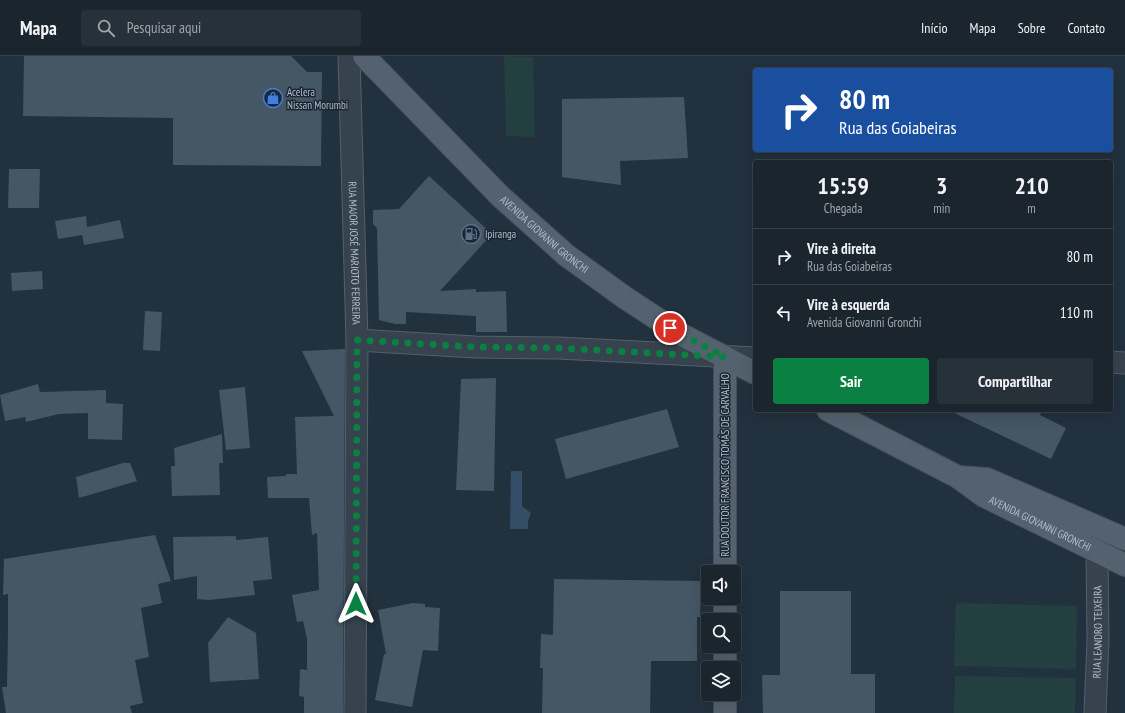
<!DOCTYPE html>
<html lang="pt">
<head>
<meta charset="utf-8">
<style>
	body { margin:0; font-family:"PT Sans Narrow",sans-serif; background:#27313a; color:#f1f3f6; height:100vh; display:flex; flex-direction:column; font-size:15px; white-space:nowrap }
	* { box-sizing:border-box; margin:0 }
	p { font-size:13px; color:#9fa5aa }
	.icon { flex:none; width:22px; height:22px; fill:none; stroke:currentColor; stroke-width:2; stroke-linecap:round; stroke-linejoin:round }
	.map { position:relative; flex:1; overflow:hidden }
	.side { position:absolute; left:753px; top:104px; width:360px; height:252px; display:flex; flex-direction:column; background:#1a252e; border-radius:4px; box-shadow:0 4px 16px #0002,0 0 0 1px #38424a }
	.side>* { flex:none }
	.hud { position:absolute; left:753px; top:12px; width:360px; height:84px; border-radius:4px; box-shadow:0 4px 16px #0002,0 0 0 1px #38424a; background:#1a4fa0; color:#fff; overflow:hidden }
	.controls { position:absolute; left:701px; top:509px; display:grid; gap:8px }
	.controls a { display:grid; place-items:center; width:40px; height:40px; border-radius:4px; background:#1a252e; box-shadow:0 4px 16px #0002,0 0 0 1px #38424a; font-size:20px }
	.pin { position:absolute; display:grid; place-items:center; width:34px; height:34px; color:#fff; margin:-17px; border:2px solid #fff; border-radius:50%; box-shadow:0 1px 4px #0007 }
	.me { position:absolute; width:44px; margin:-22px; rotate:0deg; stroke-linejoin:round; filter:drop-shadow(0 0 3px #0008) }
	.turn { display:flex; align-items:center; gap:14px; height:84px; padding:0 20px; font-size:18px }
	.turn .icon { width:52px; height:52px; stroke-width:2.5 }
	.turn b { display:block; font-size:28px; line-height:34px }
	.eta { display:flex; justify-content:space-evenly; align-items:center; height:68px; text-align:center }
	.eta b { font-size:24px; font-weight:700; line-height:28px }
	.cta { display:flex; gap:8px; margin-top:auto; padding:8px 20px }
	.cta a { flex:1; height:46px; border-radius:4px; background:#0b8043; color:#fff; font-size:16px; font-weight:700; line-height:46px; text-align:center }
	.cta a+a { background:#27313a; color:#f1f3f6 }
	ul { padding:0; list-style:none }
	li { display:flex; align-items:center; gap:12px; height:56px; padding:0 20px; border-top:1px solid #38424a }
	li div { flex:1 }
	li b { display:block; font-size:15px }
	li em { font-style:normal }
	header { display:flex; align-items:center; gap:24px; box-sizing:border-box; height:56px; padding:0 20px; background:#1a252e; border-bottom:1px solid #38424a }
	header strong { font-size:19px }
	nav { display:flex; gap:22px; margin-inline-start:auto; font-size:14px }
	.search { width:280px; height:36px; background:#27313a; display:flex; align-items:center; gap:10px; box-sizing:border-box; padding:0 14px; border-radius:4px; color:#9fa5aa; font-size:15px }
	.map>svg:first-child { display:block }
	.green { fill:#243f3f }
	.water { fill:#344e67 }
	.building { fill:#455665 }
	.lines { fill:none; stroke-linecap:round; stroke-linejoin:round }
	.street-casing { stroke:#54606c; stroke-width:23 }
	.primary-casing { stroke:#424e5a; stroke-width:24 }
	.street { stroke:#36424e; stroke-width:21 }
	.primary { stroke:#54616e; stroke-width:22 }
	.route { stroke:#0b8043; stroke-width:7; stroke-dasharray:0 12.6 }
	.labels { text-anchor:middle; stroke-width:3; stroke-linejoin:round; paint-order:stroke }
	.poi-label { font-size:11px; fill:#b1bdca; stroke:#1b2733; text-anchor:start }
	.street-label { font-size:11px; fill:#b1bdca; stroke:#1b2733 }
</style>
</head>
<body>
<header>
<strong>Mapa</strong>
<div class="search"><svg class="icon" aria-label="search" viewBox="0 0 24 24"><circle cx="10" cy="10" r="6"/><path d="M15 15l6 6"/></svg>Pesquisar aqui</div>
<nav><a>Início</a><a>Mapa</a><a>Sobre</a><a>Contato</a></nav>
</header>
<div class="map">
<svg width="1125" height="657" viewBox="0 0 1125 657">
	<rect width="100%" height="100%" fill="#22313e"/>
	<!-- green -->
	<path class="green" d="M504,0L533,1L535,81L506,80Z
		M956,547L1077,550L1076,613L954,610Z
		M955,620L1076,622L1075,657H954Z"/>
	<!-- water -->
	<path class="water" d="M511,415H522V450L531,457L528,465V473H510Z"/>
	<!-- building -->
	<path class="building" d="M24,0H291L307,16H322L321,110L173,109V62L23,60Z
		M684,41L688,102L620,105L621,129L562,121V43Z
		M9,113H40L39,152H8Z
		M429,120L492,178L440,235L476,233V236L506,235L507,276H476V260L406,256V268H395L379,264L377,172L373,168V154L399,153Z
		M86,160L87,171L120,164L124,182L84,189L82,179L58,183L55,165Z
		M42,215L43,233L12,235L11,217Z
		M145,255L162,256L160,295L143,294Z
		M345,293L343,657H304V641L299,640L300,613L307,614V583L303,565L297,566L292,539L319,534L317,477L312,479L309,442H268L267,421L286,420V418H297L295,361L334,360L302,295Z
		M496,322L494,435L456,434L461,323Z
		M38,328L40,336L106,334V347L123,348L122,384L88,383V357L59,358L26,366L25,361L5,365L0,339Z
		M245,331L250,392L226,394L219,334Z
		M667,353L679,391L566,423L555,383Z
		M948,354H1042L1040,359L1066,372L1051,403Z
		M222,378L223,407H219L220,439L172,440L171,410H175L174,392Z
		M123,407H130L137,425L79,442L76,421Z
		M155,479L171,525L158,528L162,547L141,552L149,601L135,604L143,647L130,650L132,657H6L2,631H7L8,575V538L3,539L4,503Z
		M236,480V484L268,481L272,523L253,525L255,539L209,544L197,543V520L174,524L173,481Z
		M554,523L701,525L700,561H697V605H651L650,657H542L543,612H540L541,578L553,579Z
		M780,535H851V618H875V657H763L762,619H780Z
		M413,547L425,548V551L440,552L438,595L423,594L412,651L375,644L384,598H386L378,554Z
		M228,561L256,577L259,623L210,626L208,587Z"/>
	<g class="lines">
		<defs>
			<g id="street">
				<path id="s1" d="M349,0L357,284L355,657"/>
				<path d="M357,284L475,291L558,292L755,302"/>
				<path d="M1111,306L1125,307"/>
				<path id="s2" d="M1095,657L1098,584L1097,496"/>
			</g>
			<g id="primary">
				<path id="s3" d="M364,0L500,140L566,199L624,241L682,279L755,317"/>
				<path id="s4" d="M828,354L958,421L984,440L1125,509"/>
				<path d="M958,421L987,423L1125,483"/>
				<path d="M725,516V301"/>
				<path d="M725,564V542"/>
				<path d="M725,612V590"/>
				<path d="M725,657V638"/>
			</g>
		</defs>
		<!-- street casing -->
		<use href="#street" class="street-casing"/>
		<!-- primary casing -->
		<use href="#primary" class="primary-casing"/>
		<!-- street -->
		<use href="#street" class="street"/>
		<!-- primary -->
		<use href="#primary" class="primary"/>
	</g>
	<g class="lines">
		<!-- route -->
		<path class="route" d="M356,548L357,284L474,291L558,292L725,301L670,272"/>
	</g>
	<!-- icons -->
	<defs>
		<symbol id="shop-ring" viewBox="-11 -11 22 22"><circle r="9.5" fill="#1b2733" stroke="#3f7fe0" stroke-width="1.5"/><path d="M-5-2.5h2.3a2.7 3.5 0 0 1 5.4 0H5L5.5 6h-11ZM-1.5-2.5h3a1.5 2.3 0 0 0-3 0Z" fill="#3f7fe0"/></symbol>
		<symbol id="fuel-ring" viewBox="-11 -11 22 22"><circle r="9.5" fill="#1b2733" stroke="#5c6f8a" stroke-width="1.5"/><path d="M-5.5-6h7V0h2V4h1.3V-2.5L3-4.5l.8-.8L6-3V5H2.5V1h-1V6h-7ZM-4.2-4.7v3.2H.2V-4.7Z" fill="#5c6f8a"/></symbol>
	</defs>
	<g fill-rule="evenodd">
		<use href="#shop-ring" x="262" y="31" width="22" height="22"/>
		<use href="#fuel-ring" x="460" y="167" width="22" height="22"/>
	</g>
	<g class="labels">
		<!-- poi labels -->
		<g class="poi-label">
			<text x="287" y="40">Acelera<tspan x="287" dy="13">Nissan Morumbi</tspan></text>
			<text x="485" y="182">Ipiranga</text>
		</g>
		<!-- street labels -->
		<g class="street-label">
			<text dy="4" stroke="none"><textPath href="#s3" startOffset="254">AVENIDA GIOVANNI GRONCHI</textPath></text>
			<text dy="4" stroke="none"><textPath href="#s1" startOffset="197">RUA MAJOR JOSÉ MARIOTO FERREIRA</textPath></text>
			<text transform="translate(725 409) rotate(-90)" y="4">RUA DOUTOR FRANCISCO TOMÁS DE CARVALHO</text>
			<text dy="4" stroke="none"><textPath href="#s4" startOffset="241">AVENIDA GIOVANNI GRONCHI</textPath></text>
			<text dy="4" stroke="none"><textPath href="#s2" startOffset="81">RUA LEANDRO TEIXEIRA</textPath></text>
		</g>
	</g>
</svg>
<div class="controls">
<a><svg class="icon" aria-label="sound" viewBox="0 0 24 24"><path d="M4 9h4l5-4v14l-5-4H4zM17 9q2 3 0 6"/></svg></a>
<a><svg class="icon" aria-label="search" viewBox="0 0 24 24"><circle cx="10" cy="10" r="6"/><path d="M15 15l6 6"/></svg></a>
<a><svg class="icon" aria-label="layers" viewBox="0 0 24 24"><path d="M12 4l9 5-9 5-9-5zM3 14l9 5 9-5"/></svg></a>
</div>
<div class="pin" style="left:670px;top:272px;background:#d93025"><svg class="icon" aria-label="arrive" viewBox="0 0 24 24"><path d="M6 21V4h12l-3 4 3 4H6"/></svg></div>
<svg class="me" style="left:356px;top:548px" viewBox="-20 -20 40 40"><path d="M0-17L14 15 0 8-14 15z" fill="#0b8043" stroke="#fff" stroke-width="4"/></svg>
<div class="hud">
<div class="turn"><svg class="icon" aria-label="right" viewBox="0 0 24 24"><path d="M7 20v-9h11M14 6l5 5-5 5"/></svg><div><b>80 m</b>Rua das Goiabeiras</div></div>
</div>
<section class="side">
<div class="eta">
<div><b>15:59</b><p>Chegada</p></div>
<div><b>3</b><p>min</p></div>
<div><b>210</b><p>m</p></div>
</div>
<ul>
<li><svg class="icon" aria-label="right" viewBox="0 0 24 24"><path d="M7 20v-9h11M14 6l5 5-5 5"/></svg><div><b>Vire à direita</b><p>Rua das Goiabeiras</p></div><em>80 m</em></li>
<li><svg class="icon" aria-label="left" viewBox="0 0 24 24"><path d="M17 20v-9H6M10 6l-5 5 5 5"/></svg><div><b>Vire à esquerda</b><p>Avenida Giovanni Gronchi</p></div><em>110 m</em></li>
</ul>
<div class="cta"><a>Sair</a><a>Compartilhar</a></div>
</section>
</div>
</body>
</html>
